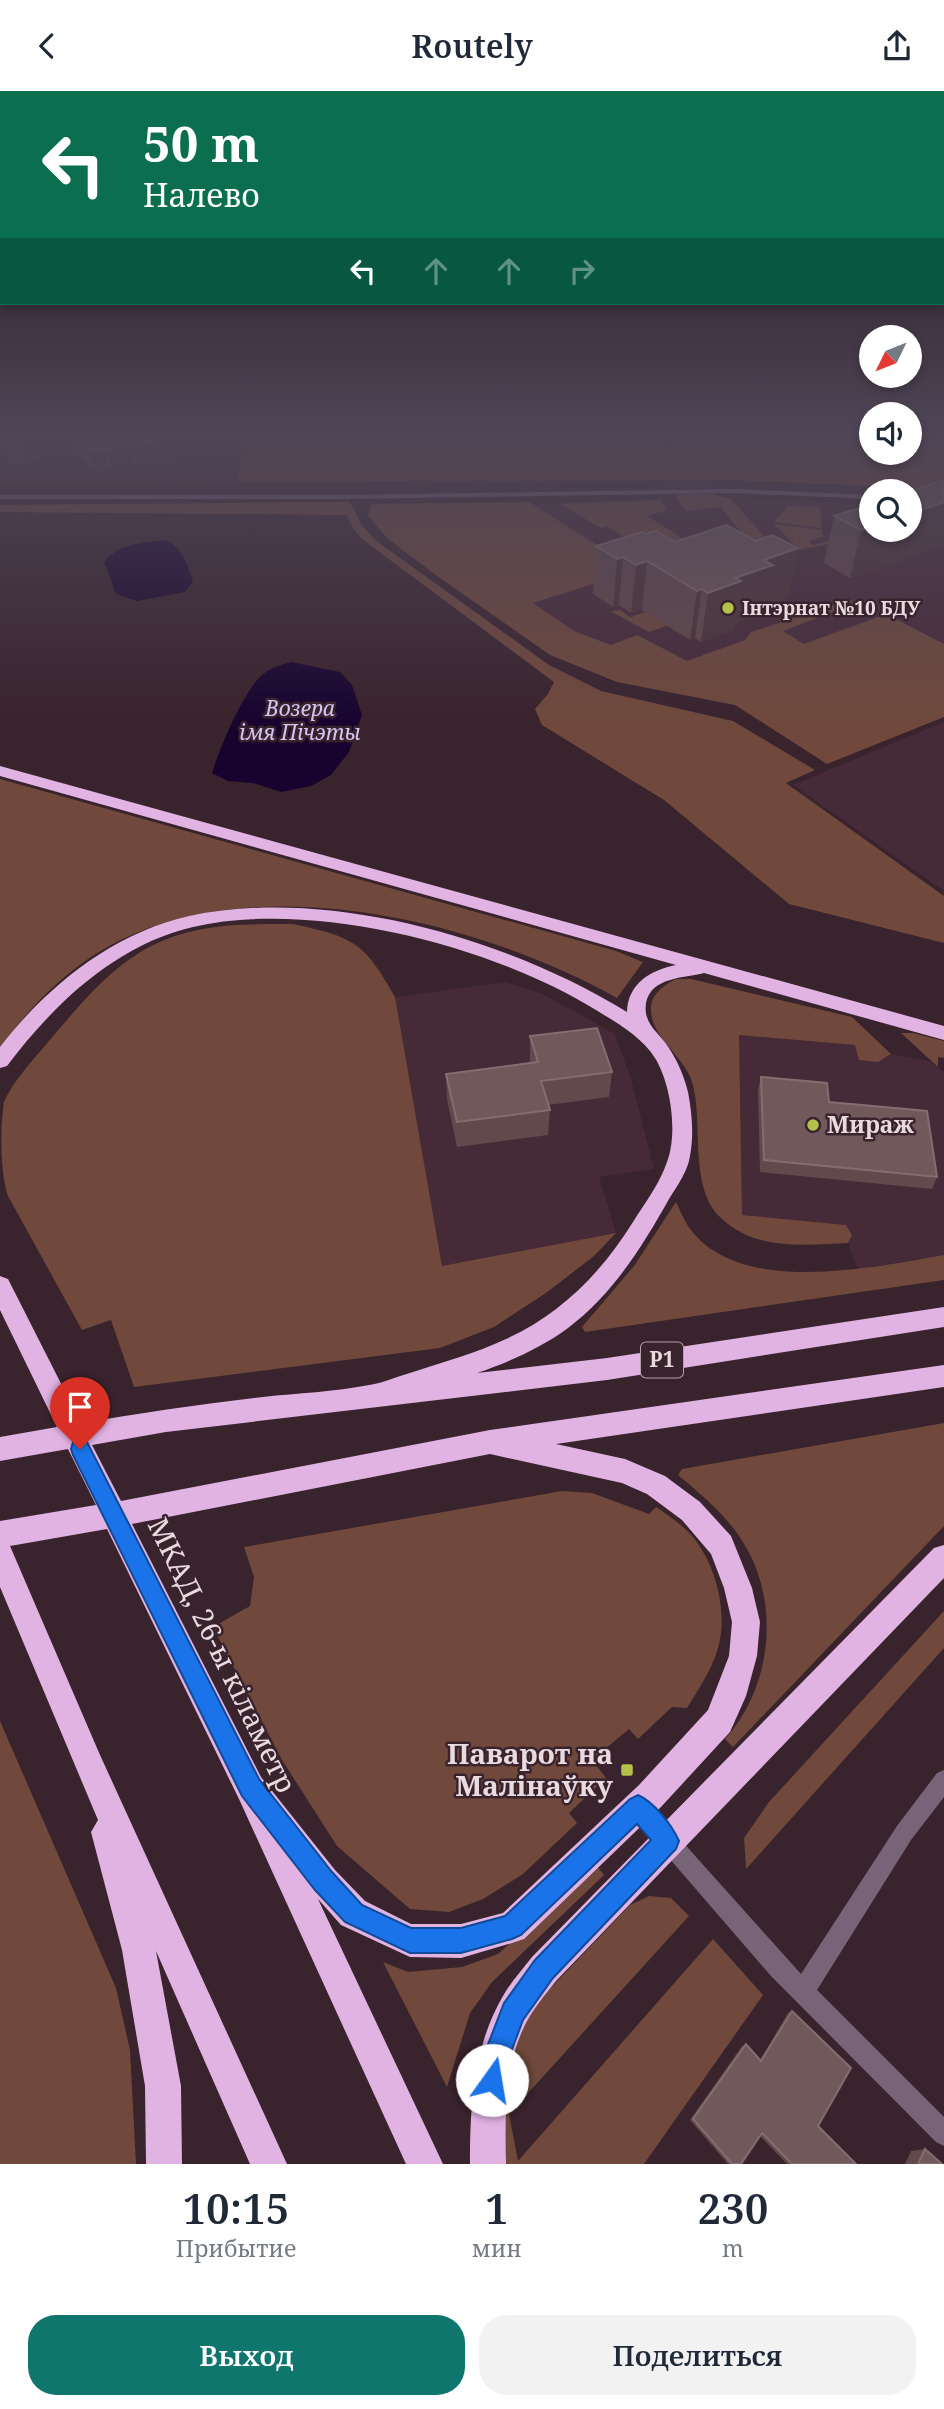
<!DOCTYPE html>
<html lang="ru">
<head>
<meta charset="utf-8">
<style>
	body { margin:0; font-family:"Noto Serif",serif; background:#f2f2f3; color:#1f2937; height:100vh; display:flex; flex-direction:column; font-size:26px; white-space:nowrap }
	* { box-sizing:border-box; margin:0 }
	p { font-size:23px; color:#747a83 }
	.icon { flex:none; width:38px; height:38px; fill:none; stroke:currentColor; stroke-width:2; stroke-linecap:round; stroke-linejoin:round }
	.map { position:relative; height:2073px; overflow:hidden }
	.details { display:flex; flex-direction:column; background:#fff; flex:1 }
	.details>* { flex:none }
	.guide { position:absolute; left:0px; top:0px; width:945px; height:214px; box-shadow:0 4px 10px #0003; background:#0b6e4f; color:#fff; overflow:hidden }
	.needle { width:46px; rotate:227deg }
	.tools { position:absolute; left:859px; top:234px; display:grid; gap:14px }
	.tools a { display:grid; place-items:center; width:63px; height:63px; border-radius:50%; background:#fff; box-shadow:0 4px 10px #0003; font-size:35px }
	.pin { position:absolute; display:grid; place-items:center; width:60px; height:60px; color:#fff; margin:-72px -30px; border-radius:50% 50% 50% 0; rotate:-45deg; box-shadow:0 0 7px #0007 }
	.pin .icon { rotate:45deg }
	.me { position:absolute; width:77px; margin:-38px; rotate:13deg; stroke-linejoin:round; filter:drop-shadow(0 0 5px #0008) }
	.turn { display:flex; align-items:center; gap:24px; height:147px; padding:0 28px; font-size:32px }
	.turn .icon { width:91px; height:91px; stroke-width:2.5 }
	.turn b { display:block; font-size:49px; line-height:60px }
	.lanes { display:flex; align-items:center; height:66px; padding:0 28px; background:#0003; justify-content:center; gap:35px; direction:ltr }
	.lanes .off { opacity:.35 }
	.eta { display:flex; justify-content:space-evenly; align-items:center; height:119px; text-align:center }
	.eta b { font-size:42px; font-weight:600; line-height:49px }
	.button { display:flex; gap:14px; margin-top:auto; padding:14px 28px }
	.button a { flex:1; height:80px; border-radius:28px; background:#0f766e; color:#fff; font-size:28px; font-weight:600; line-height:80px; text-align:center }
	.button a+a { background:#f2f2f3; color:#1f2937 }
	header { display:flex; justify-content:space-between; align-items:center; height:91px; padding:0 28px; background:#fff; font-size:32px; font-weight:600 }
	.map>svg:first-child { display:block }
	.built { fill:#472a38 }
	.green { fill:#70493c }
	.forest { fill:#78412e }
	.water { fill:#17032e }
	.lines { fill:none; stroke-linecap:round; stroke-linejoin:round }
	.street { fill:#776478; fill-rule:evenodd }
	.highway { fill:#e1b3e3; fill-rule:evenodd }
	.wall { fill:#63494b }
	.shaded-wall { fill:#4c3338 }
	.building { fill:#71595b; stroke:#846d70; stroke-width:2 }
	.route { fill:#1a73e8; stroke:#114b97; stroke-width:2 }
	.poi-dot { fill:#b4c24a; stroke:#39232d; stroke-width:2.5 }
	.labels { text-anchor:middle; stroke-width:5; stroke-linejoin:round; paint-order:stroke }
	.far-poi-label { font-size:19px; font-weight:bold; fill:#e9dae0; stroke:#39232d; text-anchor:start }
	.far-water-label { font-size:21px; font-style:italic; fill:#d4c4f4; stroke:#39232d }
	.shield { fill:#39232d; stroke:#b4a3aa; stroke-width:2 }
	.shield-label { font-size:21px; font-weight:bold; fill:#e9dae0 }
	.poi-label { font-size:23px; font-weight:bold; fill:#e9dae0; stroke:#39232d; text-anchor:start }
	.near-street-label { font-size:28px; fill:#e9dae0; stroke:#39232d }
	.near-poi-label { font-size:28px; font-weight:bold; fill:#e9dae0; stroke:#39232d; text-anchor:end }
</style>
</head>
<body>
<header><svg class="icon" aria-label="back" viewBox="0 0 24 24"><path d="M15 5l-7 7 7 7"/></svg>Routely<svg class="icon" aria-label="share" viewBox="0 0 24 24"><path d="M12 15V3M7 8l5-5 5 5M5 13v7h14v-7"/></svg></header>
<div class="map">
<svg width="944" height="2073" viewBox="0 0 944 2073">
	<rect width="100%" height="100%" fill="#39232d"/>
	<!-- built -->
	<path class="built" d="M0,346H693L681,350L733,389L0,393Z
		M709,405L871,413L872,439H910L944,416V564L683,584L564,545L510,511L522,413Z
		M944,631V800L793,694Z
		M506,891L543,903L615,943L631,988L654,1078L599,1086L616,1142L442,1175L395,906Z
		M739,944L855,954L887,967L891,963L930,970L944,981V1164L858,1178L848,1152L852,1143L846,1134L742,1124Z"/>
	<!-- green -->
	<path class="green" d="M712,403L731,408L766,447L747,449L721,416L686,420L675,404Z
		M660,409L667,419L647,425L693,454L655,466L607,435L601,437L560,413Z
		M350,411L361,433L375,449L549,574L601,600L733,630L815,679L786,692L944,805V852L789,813L664,709L542,634L535,618L548,603L554,591L362,448L353,437L347,424L0,421V414Z
		M529,411L636,479L533,512L574,540L611,554L637,544L687,570L745,549L751,541L850,509L854,511L853,513L783,540L804,553L886,523L944,553V626L827,673L735,614L617,591L550,564L433,482L387,447L368,425L371,413Z
		M787,415L820,416L822,437L774,431Z
		M774,433L822,439L823,445L808,451L814,454L829,450L834,452L800,459Z
		M670,513L690,527L649,541L610,520L620,519L630,526Z
		M0,688L616,860L643,871L617,907C477,828 240,770 94,864C56,889 26,921 0,957Z
		M293,833C354,846 365,852 395,906L442,1175L616,1142L594,1165L546,1202L494,1236L440,1257L134,1296L111,1229L82,1239L8,1105C0,1082 0,1036 4,1011C13,990 33,969 48,951C81,913 114,870 162,850C204,832 248,833 293,833Z
		M676,888H691L852,926L891,963L878,971L859,969L855,954L739,944L742,1124L846,1134L852,1144L848,1152C804,1154 755,1160 721,1127C687,1096 705,1028 691,988C682,964 651,945 651,919C650,904 664,894 676,888Z
		M901,942H913L944,950V967L938,966V976Z
		M676,1111C680,1119 683,1127 688,1135C737,1207 873,1176 944,1164V1189L585,1241L582,1236L634,1175Z
		M944,1332V1435L733,1656L725,1648C771,1597 780,1517 747,1458C731,1428 704,1406 678,1384L682,1378Z
		M562,1400L592,1402L649,1423L656,1416C665,1422 674,1428 682,1435C712,1460 727,1512 720,1549C715,1574 700,1596 687,1617L672,1616L638,1648L629,1638L592,1669L606,1687L569,1722L577,1732L523,1783L483,1808L449,1821L410,1818L337,1755L282,1669L213,1536L250,1515L254,1486L244,1456Z
		M944,1520V1557L746,1778L744,1747L769,1711Z
		M0,1630L116,1897L130,1959L136,2073H0Z
		M597,1775L604,1784L492,1891L470,1922L447,1996L383,1871L408,1881L462,1876L498,1863Z
		M649,1805L671,1807L689,1825L509,2023L518,2070L713,1848L763,1904L644,2073H502L500,1999L521,1928L630,1814Z"/>
	<!-- forest -->
	<path class="forest" d="M237,346H655L666,354L693,346H871L872,362H910V346H944V398L733,389L238,390L242,359Z"/>
	<!-- water -->
	<path class="water" d="M165,449C182,455 188,475 193,491L185,501L137,510L116,503L104,471C119,452 142,452 165,449Z
		M291,571L340,581L352,594L362,624L349,661L331,684L311,695L281,701L253,692L228,690L212,682C220,656 243,602 261,585C270,577 280,574 291,571Z"/>
	<g class="lines">
		<!-- street -->
		<path class="street" d="M732,398L872,404V408L732,402L339,408H0V404H339Z
			M944,1679V1706L911,1749L817,1899L944,2026V2055L936,2051L771,1885L631,1723L628,1716L631,1709L638,1706L645,1709L801,1883L897,1735L937,1682Z"/>
		<!-- highway -->
		<path class="highway" d="M0,675L944,935V949L704,882C684,887 651,886 646,912C643,934 659,941 669,957C678,971 684,985 688,1001C692,1022 694,1044 690,1065C688,1080 677,1095 669,1108C642,1156 613,1203 568,1237C541,1257 509,1271 477,1282L607,1267L944,1216V1236L607,1289L166,1341L92,1354L121,1410L490,1339L944,1274V1296L556,1353L625,1368L665,1385L700,1411L731,1445L752,1497L760,1531L757,1565L746,1605L730,1641L661,1716L524,1848L512,1852L461,1867L410,1866L341,1834L318,1808L443,2073H406L239,1708L107,1438L10,1455L100,1664L287,2073H250L156,1860L181,1995L182,2073H146L145,1995L122,1859L91,1741L98,1729L0,1496V1430L96,1414L68,1358L0,1370V1346L57,1336L0,1219V1185L8,1188L81,1332C142,1322 202,1313 263,1306C298,1302 334,1301 369,1294C384,1292 398,1285 413,1281C444,1271 476,1262 506,1248C560,1224 602,1181 633,1131C645,1112 660,1092 667,1071C678,1042 671,993 655,967C642,946 617,932 596,919C493,855 313,808 193,836C115,854 53,914 7,975L0,977V956C47,895 113,842 189,825C328,795 509,848 627,921C628,892 651,879 676,874L0,685ZM490,1363L622,1392L647,1403L682,1429L711,1463L724,1497L732,1531L729,1565L708,1619L639,1694L503,1822L461,1833H411L365,1810L335,1779L261,1686L132,1433Z
			M944,1454V1487L556,1890C545,1904 533,1918 525,1934C504,1976 505,2028 506,2073H470C470,2016 473,1956 503,1905C511,1891 522,1879 532,1866L934,1457Z"/>
	</g>
	<!-- wall -->
	<path class="wall" d="M0,346H213L215,358L138,376L135,374L111,380L108,378L95,381L73,361L24,372L11,373L8,369Z
		M944,389V454L850,487L824,472L834,425Z
		M646,443L675,451L798,457L788,506L765,514L764,522L734,533L733,539L701,551L695,547L690,549L642,519L631,522L619,514L613,516L593,503L596,455Z
		M530,945L612,981L609,1006L548,1014L550,1019L548,1044L457,1056L447,1008L446,983L530,972Z
		M761,986L829,1011L937,1086L932,1098L760,1081L758,998Z
		M792,1920L818,2035L856,2073H787L760,2045L741,2073H728L690,2029L742,1955L746,1953L760,1969L788,1922Z
		M925,2058L942,2073H905L911,2060Z"/>
	<!-- shaded-wall -->
	<path class="shaded-wall" d="M40,346H69L73,361L24,372L19,351Z
		M173,346H213L215,358L138,376L134,355Z
		M2,348L8,369L0,371V349Z
		M131,353L135,374L111,380L106,359Z
		M103,357L108,378L95,381L91,359Z
		M944,411V454L850,487L861,439L872,436V439H910V423Z
		M798,457L788,506L765,514L764,522L734,533L733,539L701,551L708,502L764,469Z
		M623,466L619,514L613,516L617,468Z
		M647,470L642,519L631,522L636,474Z
		M702,498L695,547L690,549L697,500Z"/>
	<!-- building -->
	<path class="building" d="M0,346H40L19,351L6,352L2,348L0,349Z
		M75,346H173L134,355L131,353L106,359L103,357L91,359Z
		M944,389V411L910,423V401H908Z
		M872,413V436L861,439L834,425Z
		M726,434L756,450L772,444L798,457L764,469L773,474L735,487L741,490L708,502L702,498L697,500L647,470L636,474L623,466L617,468L596,455L642,441L646,443L656,440L675,451Z
		M597,937L612,981L541,990L550,1019L457,1031L446,983L538,971L530,945Z
		M761,986L827,992L829,1011L927,1020L937,1086L764,1069Z
		M792,1920L851,1977L818,2035L856,2073H792L762,2042L741,2073H732L693,2028L746,1953L761,1970Z
		M925,2058L942,2073H918Z"/>
	<!-- sky -->
	<linearGradient id="sky" x2="0" y2="1"><stop stop-color="#1f1319"/><stop offset="0.54" stop-color="#4e4557"/><stop offset="1" stop-color="#4e4557" stop-opacity="0"/></linearGradient>
	<rect width="944" height="636" fill="url(#sky)"/>
	<!-- route -->
	<path class="route" d="M80,1349L87,1351L259,1688L332,1781L362,1814L411,1837H461L505,1825L630,1708L638,1704C654,1711 672,1734 679,1750L676,1758L553,1887L523,1929L508,1969L502,1999L492,2003L483,1999L479,1989L482,1969L504,1912L535,1869L651,1749L637,1733L521,1844L512,1848L461,1862H410L345,1831L315,1799L242,1705L73,1364L71,1358L73,1351Z"/>
	<!-- markers -->
	<g class="poi-dot">
		<circle cx="728" cy="517" r="7"/>
		<circle cx="813" cy="1034" r="7"/>
		<rect x="620" y="1672" width="14" height="14" rx="3.5"/>
	</g>
	<g class="labels">
		<!-- far-poi labels -->
		<g class="far-poi-label">
			<text x="742" y="524">Інтэрнат №10 БДУ</text>
		</g>
		<!-- far-water labels -->
		<g class="far-water-label">
			<text x="300" y="625">Возера<tspan x="300" dy="24">імя Пічэты</tspan></text>
		</g>
		<!-- shield labels -->
		<rect class="shield" x="641" y="1251.5" width="42" height="35" rx="5"/>
		<g class="shield-label">
			<text x="662" y="1276">Р1</text>
		</g>
		<!-- poi labels -->
		<g class="poi-label">
			<text x="827" y="1042">Мираж</text>
		</g>
		<!-- near-street labels -->
		<g class="near-street-label">
			<text transform="translate(222 1564) rotate(64)" y="10">МКАД, 26-ы кіламетр</text>
		</g>
		<!-- near-poi labels -->
		<g class="near-poi-label">
			<text x="613" y="1673">Паварот на<tspan x="613" dy="32">Малінаўку</tspan></text>
		</g>
	</g>
</svg>
<div class="tools">
<a><svg class="needle" viewBox="-14 -14 28 28"><path d="M0-13l5 13h-10z" fill="#e53935"/><path d="M0 13l5-13h-10z" fill="#747a83"/></svg></a>
<a><svg class="icon" aria-label="sound" viewBox="0 0 24 24"><path d="M4 9h4l5-4v14l-5-4H4zM17 9q2 3 0 6"/></svg></a>
<a><svg class="icon" aria-label="search" viewBox="0 0 24 24"><circle cx="10" cy="10" r="6"/><path d="M15 15l6 6"/></svg></a>
</div>
<div class="pin" style="left:80px;top:1358px;background:#d93025"><svg class="icon" aria-label="arrive" viewBox="0 0 24 24"><path d="M6 21V4h12l-3 4 3 4H6"/></svg></div>
<svg class="me" style="left:492px;top:1989px" viewBox="-20 -20 40 40"><circle r="19" fill="#fff"/><path d="M0-13L10 11 0 6-10 11z" fill="#1a73e8"/></svg>
<div class="guide">
<div class="turn"><svg class="icon" aria-label="left" viewBox="0 0 24 24"><path d="M17 20v-9H6M10 6l-5 5 5 5"/></svg><div><b>50 m</b>Налево</div></div>
<div class="lanes"><svg class="icon" aria-label="left" viewBox="0 0 24 24"><path d="M17 20v-9H6M10 6l-5 5 5 5"/></svg><svg class="icon off" aria-label="ahead" viewBox="0 0 24 24"><path d="M12 20V5M6 11l6-6 6 6"/></svg><svg class="icon off" aria-label="ahead" viewBox="0 0 24 24"><path d="M12 20V5M6 11l6-6 6 6"/></svg><svg class="icon off" aria-label="right" viewBox="0 0 24 24"><path d="M7 20v-9h11M14 6l5 5-5 5"/></svg></div>
</div>
</div>
<section class="details">
<div class="eta">
<div><b>10:15</b><p>Прибытие</p></div>
<div><b>1</b><p>мин</p></div>
<div><b>230</b><p>m</p></div>
</div>
<div class="button"><a>Выход</a><a>Поделиться</a></div>
</section>
</body>
</html>
